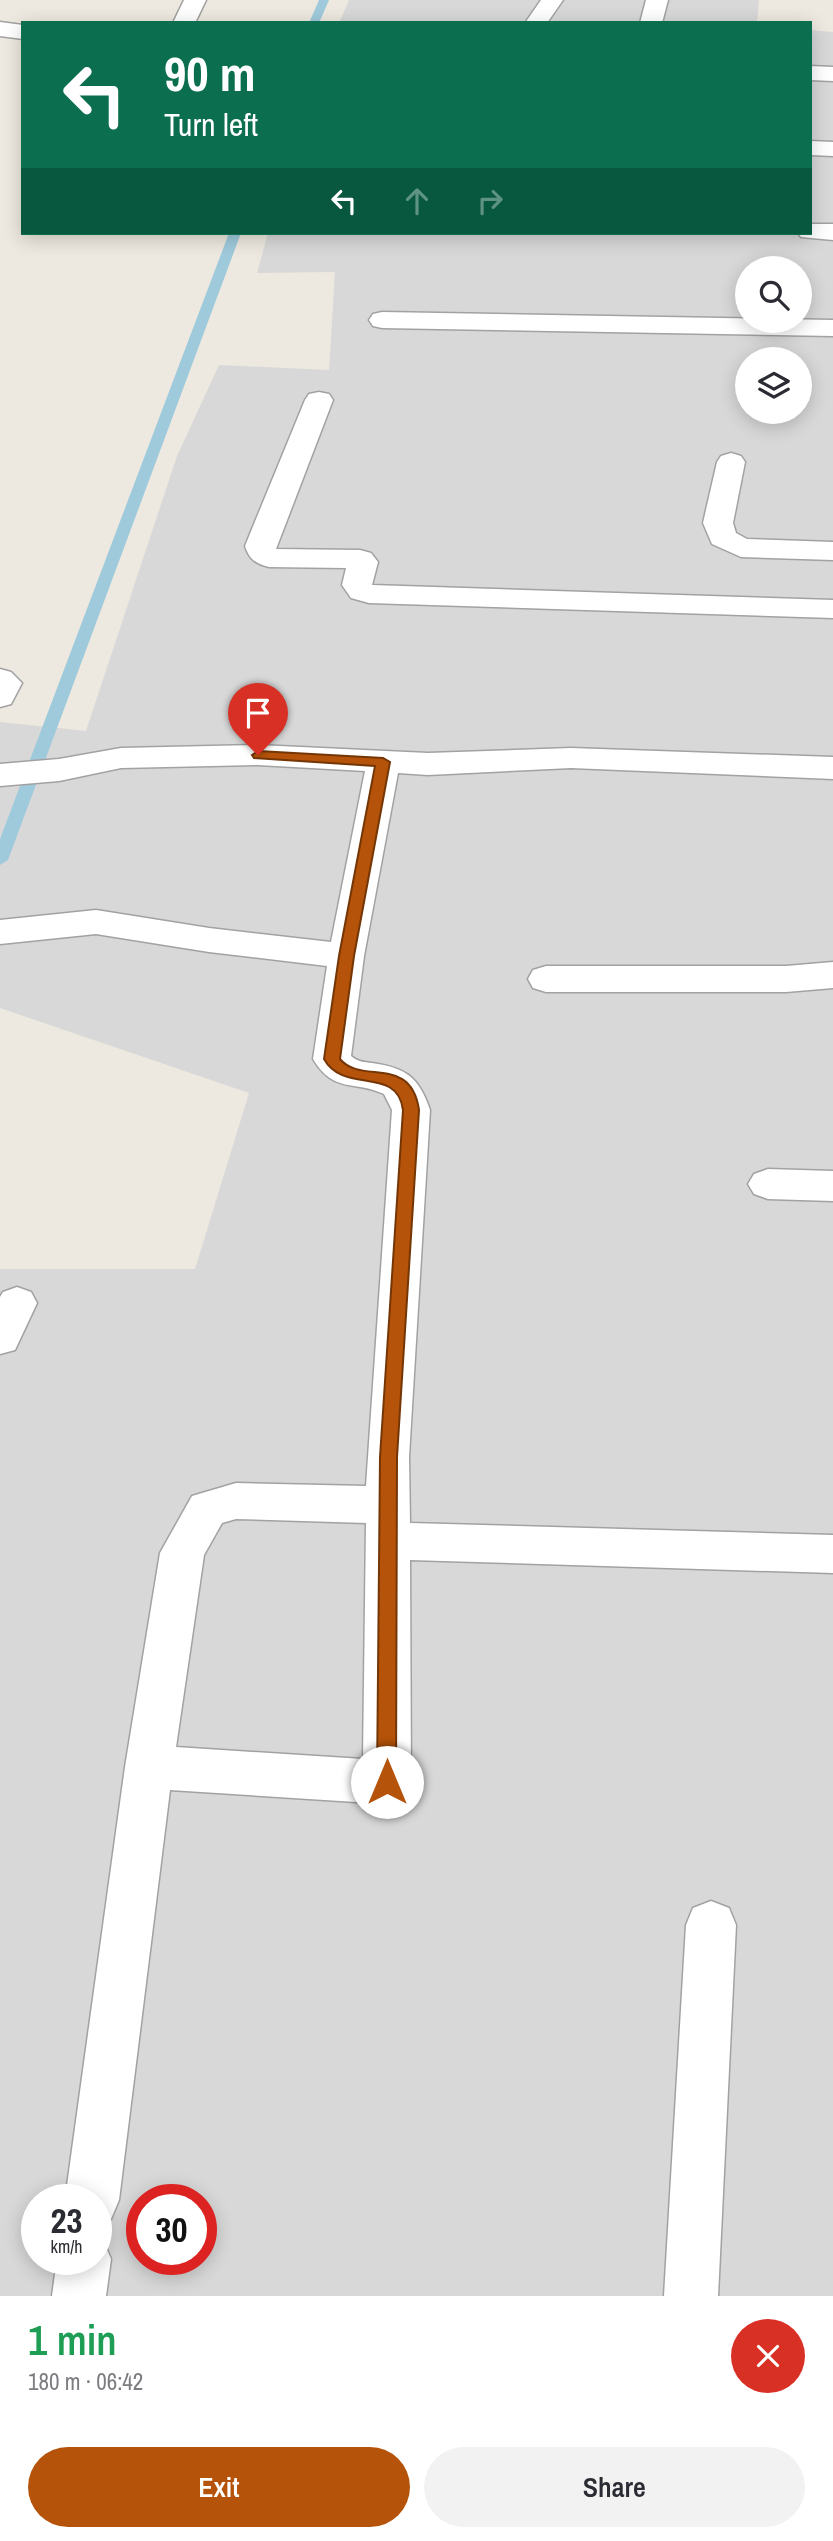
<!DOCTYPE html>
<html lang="en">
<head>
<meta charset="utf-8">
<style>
	body { margin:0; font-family:"Archivo Narrow",sans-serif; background:#f2f2f3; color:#2b2b33; height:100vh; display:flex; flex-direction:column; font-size:26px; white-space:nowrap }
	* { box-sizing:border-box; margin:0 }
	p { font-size:23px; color:#7c7c81 }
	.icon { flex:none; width:38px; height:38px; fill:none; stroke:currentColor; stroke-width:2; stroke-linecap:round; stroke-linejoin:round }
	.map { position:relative; height:2296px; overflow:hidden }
	.drawer { display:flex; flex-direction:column; background:#fff; flex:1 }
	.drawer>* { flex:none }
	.banner { position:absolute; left:21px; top:21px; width:791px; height:214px; border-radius:0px; box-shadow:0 4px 18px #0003; background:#0b6e4f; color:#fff; overflow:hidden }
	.buttons { position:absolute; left:735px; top:256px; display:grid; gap:14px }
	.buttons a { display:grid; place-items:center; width:77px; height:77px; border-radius:50%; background:#fff; box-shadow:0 4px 18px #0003; font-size:35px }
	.speed { position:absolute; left:21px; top:2184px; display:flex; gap:14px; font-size:35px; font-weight:700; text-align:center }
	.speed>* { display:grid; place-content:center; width:91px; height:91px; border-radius:50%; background:#fff; box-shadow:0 4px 18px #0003; line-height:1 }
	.speed small { font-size:18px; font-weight:400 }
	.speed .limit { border:10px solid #d22; background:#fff; color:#111 }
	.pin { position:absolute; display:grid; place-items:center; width:60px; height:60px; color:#fff; margin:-72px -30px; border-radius:50% 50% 50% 0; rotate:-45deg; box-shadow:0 0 7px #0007 }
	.pin .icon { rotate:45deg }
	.me { position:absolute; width:77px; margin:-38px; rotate:0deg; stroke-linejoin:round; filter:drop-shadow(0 0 5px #0008) }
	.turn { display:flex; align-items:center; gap:24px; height:147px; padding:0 28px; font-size:32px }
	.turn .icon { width:91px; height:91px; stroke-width:2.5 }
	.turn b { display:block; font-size:49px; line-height:60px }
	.lanes { display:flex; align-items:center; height:66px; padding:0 28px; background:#0003; justify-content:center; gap:35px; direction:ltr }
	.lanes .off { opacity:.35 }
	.round { display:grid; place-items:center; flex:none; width:74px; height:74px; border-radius:37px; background:#f2f2f3 }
	.overview { display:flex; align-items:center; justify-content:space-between; height:119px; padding:0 28px }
	h1 { font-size:42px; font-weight:600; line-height:52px; color:#1e9e55 }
	.button { display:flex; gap:14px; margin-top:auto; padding:14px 28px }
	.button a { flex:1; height:80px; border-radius:42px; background:#b45309; color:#fff; font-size:28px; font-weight:600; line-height:80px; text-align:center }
	.button a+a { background:#f2f2f3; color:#2b2b33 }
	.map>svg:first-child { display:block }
	.residential { fill:#d9d8d8; fill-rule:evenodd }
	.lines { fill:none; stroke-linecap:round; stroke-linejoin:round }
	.stream { fill:#9fcadb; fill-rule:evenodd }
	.street-casing { stroke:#a2a2a2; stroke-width:3 }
	.street { fill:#fff; fill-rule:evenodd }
	.route { fill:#b45309; stroke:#753606; stroke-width:2 }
</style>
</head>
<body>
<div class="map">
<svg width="833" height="2296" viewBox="0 0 833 2296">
	<rect width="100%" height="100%" fill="#ede9e0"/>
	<!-- residential -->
	<path class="residential" d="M349,0H759L757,23H339Z
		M810,30L833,32V2296H0V1269H195L249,1093L0,1008V722L86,731L177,456L219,365L329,370L335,272L257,273L268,233H810ZM747,268H800V320H747ZM747,359H800V411H747ZM37,2200H96V2259H37ZM142,2200H201V2259H142Z"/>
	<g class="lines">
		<!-- stream -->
		<path class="stream" d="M319,0H329L319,23H309Z
			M229,233H241L8,860L0,865V839Z"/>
		<defs>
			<path id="street" d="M184,0H206L195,23H173Z
				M541,0H563L547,23H525Z
				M646,0H668L662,23H640Z
				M0,22L23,25V39L0,36Z
				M810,66L833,67V81L810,80Z
				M810,141L833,142V156L810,155Z
				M810,224H833V240L801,237L798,233H810Z
				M382,312L833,320V336L382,328L373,326L369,320L373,314Z
				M319,392L329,394L333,400L276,549L360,550L371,553L378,562L372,585L833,600V618L369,603L351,598L342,585L346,568L269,567C256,564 249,559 245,546L305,400L309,394Z
				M731,453L741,456L745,462L733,523L736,533L747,539L833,542V560L741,557L712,544L703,523L717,462L721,456Z
				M0,669L11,672L22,683L11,704L0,707Z
				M258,745L428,753L571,748L833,757V779L571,768L428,775L398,773L364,956L351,1056C358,1062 364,1062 372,1063C406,1068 419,1077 430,1110L409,1457L410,1523L833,1535V1573L410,1560L411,1782L404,1797L387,1804L170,1790L119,2200L111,2219L96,2225V2200H65L125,1767L160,1553L192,1496L236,1483L366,1486L392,1110L384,1094C354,1080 334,1094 313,1059L327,966L209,952L96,934L0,944V920L96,910L209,928L331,942L365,771L258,765L121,768L59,781L0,786V764L59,759L121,748ZM236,1519L366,1523L363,1759L176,1747L204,1555L222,1523Z
				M833,962V988L786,992H546L533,988L528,979L533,970L546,966H786Z
				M768,1169L833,1171V1201L768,1199L754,1194L748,1184L754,1174Z
				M17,1287L31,1292L37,1303L15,1350L0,1354V1297L3,1292Z
				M711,1901L729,1908L736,1925L718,2296H664L686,1925L693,1908Z
				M96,2237L103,2240L111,2259L106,2296H52L57,2259H96Z"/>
		</defs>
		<!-- street casing -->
		<use href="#street" class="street-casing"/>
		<!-- street -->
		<use href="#street" class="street"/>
	</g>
	<!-- route -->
	<path class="route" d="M258,751L383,758L390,762L354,956L340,1059C361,1085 411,1054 419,1110L397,1457L396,1782L394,1789L387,1791L380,1789L377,1782L380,1457L403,1110C397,1065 344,1095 324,1059L339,956L375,766L254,758L252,755Z"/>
</svg>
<div class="buttons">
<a><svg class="icon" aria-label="search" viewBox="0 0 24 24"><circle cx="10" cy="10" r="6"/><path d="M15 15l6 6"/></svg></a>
<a><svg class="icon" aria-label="layers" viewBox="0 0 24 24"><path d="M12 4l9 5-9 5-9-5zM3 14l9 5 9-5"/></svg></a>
</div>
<div class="speed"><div>23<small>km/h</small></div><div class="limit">30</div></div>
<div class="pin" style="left:258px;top:755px;background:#d93025"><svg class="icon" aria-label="arrive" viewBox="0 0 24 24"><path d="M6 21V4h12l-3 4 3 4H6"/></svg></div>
<svg class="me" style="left:387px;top:1782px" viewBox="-20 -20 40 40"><circle r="19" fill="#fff"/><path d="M0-13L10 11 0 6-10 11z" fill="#b45309"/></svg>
<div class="banner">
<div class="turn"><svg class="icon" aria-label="left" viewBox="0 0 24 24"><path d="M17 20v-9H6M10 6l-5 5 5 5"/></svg><div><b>90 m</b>Turn left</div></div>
<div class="lanes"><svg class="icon" aria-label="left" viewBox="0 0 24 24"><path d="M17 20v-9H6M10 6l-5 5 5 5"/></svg><svg class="icon off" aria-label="ahead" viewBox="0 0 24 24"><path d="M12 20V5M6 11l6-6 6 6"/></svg><svg class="icon off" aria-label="right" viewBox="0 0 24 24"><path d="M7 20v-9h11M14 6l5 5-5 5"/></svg></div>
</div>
</div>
<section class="drawer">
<div class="overview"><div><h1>1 min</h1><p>180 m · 06:42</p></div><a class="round" style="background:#d93025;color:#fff"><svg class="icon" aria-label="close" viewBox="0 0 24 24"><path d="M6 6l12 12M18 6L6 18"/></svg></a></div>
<div class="button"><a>Exit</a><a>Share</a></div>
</section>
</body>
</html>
